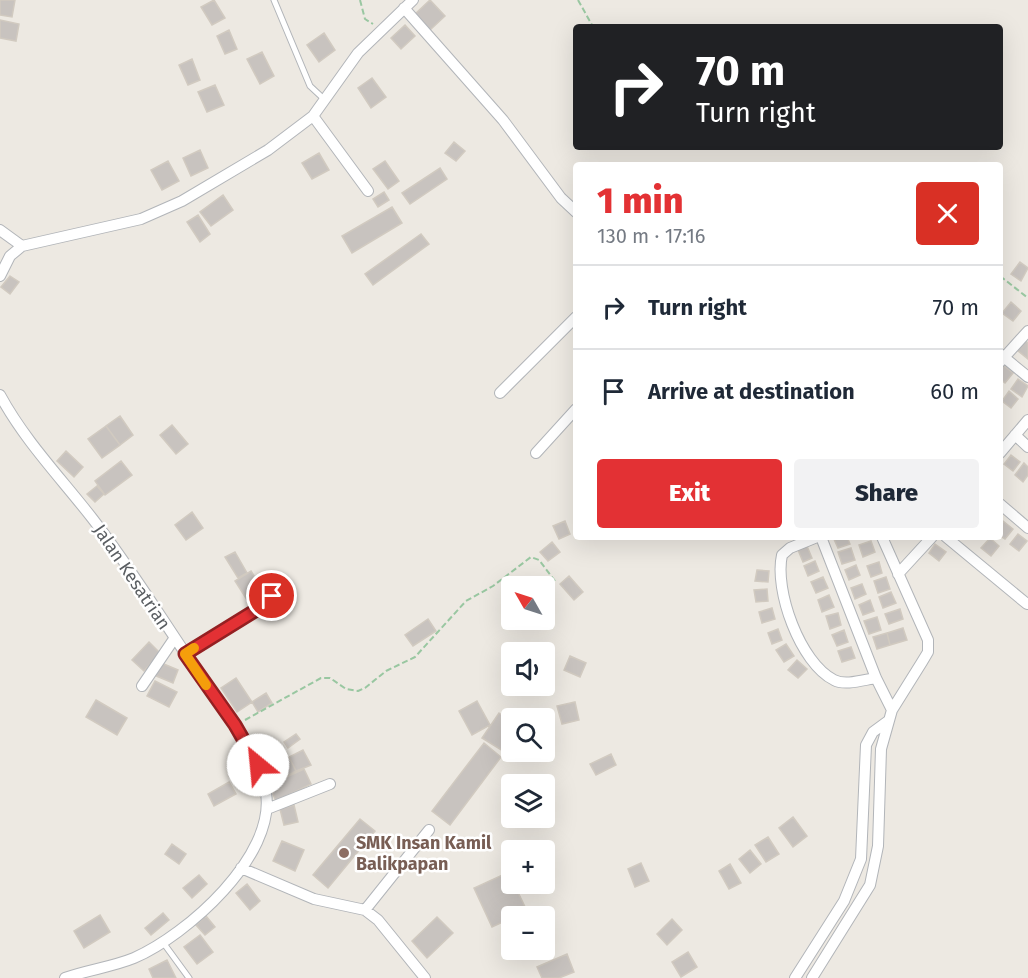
<!DOCTYPE html>
<html lang="en">
<head>
<meta charset="utf-8">
<style>
	body { margin:0; font-family:"Fira Sans",sans-serif; background:#f2f2f3; color:#1f2937; height:100vh; display:flex; flex-direction:column; font-size:22px; white-space:nowrap }
	* { box-sizing:border-box; margin:0 }
	p { font-size:20px; color:#747a83 }
	.icon { flex:none; width:33px; height:33px; fill:none; stroke:currentColor; stroke-width:2; stroke-linecap:round; stroke-linejoin:round }
	.map { position:relative; flex:1; overflow:hidden }
	.panel { position:absolute; left:573px; top:162px; width:430px; height:378px; display:flex; flex-direction:column; background:#fff; border-radius:6px; box-shadow:0 6px 24px #0002 }
	.panel>* { flex:none }
	.hud { position:absolute; left:573px; top:24px; width:430px; height:126px; border-radius:6px; box-shadow:0 6px 24px #0002; background:#202124; color:#fff; overflow:hidden }
	.needle { width:39px; rotate:309deg }
	.controls { position:absolute; left:501px; top:576px; display:grid; gap:12px }
	.controls a { display:grid; place-items:center; width:54px; height:54px; border-radius:6px; background:#fff; box-shadow:0 6px 24px #0002; font-size:30px }
	.pin { position:absolute; display:grid; place-items:center; width:51px; height:51px; color:#fff; margin:-26px; border:3px solid #fff; border-radius:50%; box-shadow:0 2px 6px #0007 }
	.me { position:absolute; width:66px; margin:-33px; rotate:332deg; stroke-linejoin:round; filter:drop-shadow(0 0 4px #0008) }
	.turn { display:flex; align-items:center; gap:21px; height:126px; padding:0 24px; font-size:27px }
	.turn .icon { width:78px; height:78px; stroke-width:2.5 }
	.turn b { display:block; font-size:42px; line-height:51px }
	.round { display:grid; place-items:center; flex:none; width:63px; height:63px; border-radius:6px; background:#f2f2f3 }
	.summary { display:flex; align-items:center; justify-content:space-between; height:102px; padding:0 24px }
	h1 { font-size:36px; font-weight:800; line-height:45px; color:#e33134 }
	.cta { display:flex; gap:12px; margin-top:auto; padding:12px 24px }
	.cta a { flex:1; height:69px; border-radius:6px; background:#e33134; color:#fff; font-size:24px; font-weight:800; line-height:69px; text-align:center }
	.cta a+a { background:#f2f2f3; color:#1f2937 }
	ul { padding:0; list-style:none }
	li { display:flex; align-items:center; gap:18px; height:84px; padding:0 24px; border-top:2px solid #e0e1e3 }
	li div { flex:1 }
	li b { display:block; font-size:22px }
	li em { font-style:normal }
	.map>svg:first-child { display:block }
	.building { fill:#c8c3bf; stroke:#d1cac0; stroke-width:1.5 }
	.lines { fill:none; stroke-linecap:round; stroke-linejoin:round }
	.lane-casing { stroke:#b2b5b9; stroke-width:7 }
	.street-casing { stroke:#b2b5b9; stroke-width:12 }
	.path { stroke:#99c7a1; stroke-width:2; stroke-dasharray:6 3; stroke-linecap:butt }
	.lane { stroke:#fff; stroke-width:5 }
	.street { stroke:#fff; stroke-width:10 }
	.route-casing { stroke:#942022; stroke-width:15 }
	.route { stroke:#e33134; stroke-width:10 }
	.slow { stroke:#f59e0b; stroke-width:10 }
	.education-dot { fill:#8d6e63; stroke:#fff; stroke-width:2 }
	.labels { text-anchor:middle; stroke-width:5; stroke-linejoin:round; paint-order:stroke }
	.street-label { font-size:18px; fill:#5a5e62; stroke:#fff }
	.education-label { font-size:18px; font-weight:bold; fill:#785e54; stroke:#fff; text-anchor:start }
</style>
</head>
<body>
<div class="map">
<svg width="1028" height="978" viewBox="0 0 1028 978">
	<rect width="100%" height="100%" fill="#ede9e2"/>
	<!-- building -->
	<path class="building" d="M0,0H15L12,17L0,15Z
		M214,0L225,18L212,25L201,7Z
		M430,0L445,16L430,30L415,14Z
		M0,20L19,24L16,41L0,38Z
		M405,25L415,36L401,49L391,38Z
		M229,30L237,49L225,54L217,36Z
		M324,33L335,50L319,62L307,45Z
		M262,52L274,76L260,84L247,59Z
		M192,59L200,80L188,85L179,65Z
		M372,78L386,97L371,108L358,88Z
		M215,85L224,105L207,112L198,92Z
		M454,142L465,151L456,161L445,153Z
		M200,150L208,168L191,176L183,158Z
		M319,153L329,170L312,179L302,163Z
		M168,161L179,181L162,190L151,170Z
		M385,161L399,181L388,189L373,169Z
		M440,168L447,179L410,204L402,193Z
		M384,192L389,200L378,207L373,199Z
		M223,195L233,210L211,226L200,212Z
		M392,207L402,223L352,253L342,236Z
		M198,215L210,234L200,242L187,222Z
		M421,234L429,244L373,285L365,274Z
		M1020,262L1028,268L1021,281L1011,274Z
		M10,276L19,282L10,294L1,287Z
		M1011,302L1021,311L1013,321L1002,313Z
		M1025,340L1028,343V359L1017,350Z
		M1003,365L1013,373L1005,383L1000,379V368Z
		M1018,379L1028,386L1022,397L1011,389Z
		M1009,391L1018,399L1011,408L1002,401Z
		M120,416L133,435L120,445L106,426Z
		M172,425L188,444L176,454L160,435Z
		M106,426L120,445L102,458L88,439Z
		M66,451L83,467L74,477L57,461Z
		M1011,455L1020,462L1013,471L1004,464Z
		M121,461L132,475L105,495L95,481Z
		M1024,463L1028,467V475L1023,482L1015,475Z
		M97,486L104,494L95,502L87,494Z
		M192,512L203,528L186,540L175,525Z
		M565,521L570,534L559,539L553,526Z
		M1003,521L1013,529L1005,539L1000,536Z
		M1018,534L1027,541L1019,551L1010,544Z
		M833,537H847L850,544L838,548Z
		M990,538L999,546L991,556L981,548Z
		M871,541L875,552L863,557L859,545Z
		M552,542L560,552L548,561L540,552Z
		M935,544L946,552L939,561L929,553Z
		M807,546L812,558L803,562L798,550Z
		M851,548L855,560L842,564L838,552Z
		M235,552L247,573L238,578L225,557Z
		M815,561L819,571L808,576L804,566Z
		M879,562L882,573L871,577L867,566Z
		M856,565L860,575L849,580L845,570Z
		M757,570L769,571L768,582L755,581Z
		M251,571L265,593L249,603L235,581Z
		M569,576L583,592L574,600L560,584Z
		M823,577L828,588L816,593L811,582Z
		M886,577L890,589L878,593L874,581Z
		M862,584L866,594L855,599L851,588Z
		M767,589L768,601L756,602L754,590Z
		M891,592L896,603L883,608L879,597Z
		M829,595L834,607L822,612L818,600Z
		M870,600L874,611L863,615L859,605Z
		M772,608L775,619L762,623L759,612Z
		M900,609L903,619L889,624L885,614Z
		M838,613L841,625L830,629L826,616Z
		M877,617L881,630L869,634L864,621Z
		M428,619L436,631L413,646L405,635Z
		M903,628L907,640L890,645L887,633Z
		M778,629L782,640L772,644L768,633Z
		M844,630L848,642L837,646L832,635Z
		M887,633L890,645L877,649L873,637Z
		M149,642L160,653L144,671L132,660Z
		M786,644L794,656L784,662L776,650Z
		M851,647L855,658L842,662L838,651Z
		M570,656L586,663L580,677L564,670Z
		M797,660L807,669L798,678L788,670Z
		M159,662L178,670L173,683L154,675Z
		M236,678L252,702L237,712L221,688Z
		M155,681L177,692L169,707L147,696Z
		M266,693L272,703L258,712L252,702Z
		M96,700L127,718L117,735L86,717Z
		M477,701L490,725L472,735L459,711Z
		M575,702L579,720L562,724L557,706Z
		M499,713L512,722V738L503,751L482,738Z
		M296,734L300,739L288,748L284,742Z
		M276,741L281,751L266,759L261,749Z
		M484,743L501,757L450,825L432,811Z
		M303,750L311,765L296,771L289,757Z
		M611,754L616,765L596,775L590,764Z
		M289,757L296,771L283,778L275,763Z
		M304,769L311,784L276,801L269,785Z
		M229,782L236,794L214,806L208,794Z
		M294,805L298,822L284,825L280,809Z
		M793,817L807,836L793,847L779,828Z
		M360,819L375,831L328,888L313,875Z
		M768,837L779,854L766,862L755,845Z
		M282,841L304,850L295,871L273,861Z
		M172,844L186,854L179,864L165,854Z
		M750,850L761,864L750,873L739,859Z
		M641,863L649,881L635,887L628,869Z
		M730,864L741,883L729,889L719,871Z
		M509,872L512,884H514L527,911L492,927L474,888Z
		M199,875L207,884L192,898L183,888Z
		M247,884L260,901L250,910L236,893Z
		M163,913L169,920L151,935L145,928Z
		M100,915L110,932L84,948L74,931Z
		M206,916L215,927L205,935L196,925Z
		M437,917L453,933L427,958L412,941Z
		M672,919L682,930L667,945L657,934Z
		M200,935L213,952L197,964L184,947Z
		M688,952L697,967L681,977L672,962Z
		M567,954L574,972L559,978H542L537,967Z
		M167,960L176,978H153L149,969Z"/>
	<g class="lines">
		<defs>
			<path id="lane" d="M274,0L310,86L325,100
				M162,941L189,978"/>
			<path id="street" d="M404,8L503,120L561,198L576,212
				M313,116L368,191
				M0,230L22,246
				M0,276L10,256L22,246L141,219L182,201L268,150L313,116L358,53L413,0
				M1000,354L1028,377
				M1000,362L1028,331
				M500,393L576,317
				M0,395C25,441 60,477 92,518C131,568 164,623 200,675C224,711 259,748 266,793C276,856 187,935 134,958C112,967 87,970 65,978
				M1015,435L1028,447
				M536,453L576,409
				M1000,453L1028,420
				M1000,504L1028,528
				M817,537L790,548L782,555C774,590 800,663 834,680C845,686 863,680 876,678
				M821,537L876,678L892,710
				M946,537L1027,604
				M898,574L932,537
				M185,654L241,620L272,595
				M142,686L174,639
				M267,809L330,784
				M241,868L314,899L365,910L429,830
				M365,910L378,920L425,978
				M795,978L844,901L861,859L866,745L873,732L888,721
				M812,978L870,885L878,846L881,749L892,710L922,662L928,652V640L882,537"/>
		</defs>
		<!-- lane casing -->
		<use href="#lane" class="lane-casing"/>
		<!-- street casing -->
		<use href="#street" class="street-casing"/>
		<!-- path -->
		<path class="path" d="M360,0L365,19L373,24
			M578,0L592,25
			M1000,276L1028,298
			M245,720L321,678H330L346,689L358,691L365,688L386,671L415,657L466,601L493,586L531,557L539,560L555,581"/>
		<!-- lane -->
		<use href="#lane" class="lane"/>
		<!-- street -->
		<use href="#street" class="street"/>
	</g>
	<g class="lines">
		<defs>
			<path id="route" d="M258,765L235,725L185,654L261,607L272,596"/>
		</defs>
		<!-- route casing -->
		<use href="#route" class="route-casing"/>
		<!-- route -->
		<use href="#route" class="route"/>
		<!-- slow -->
		<path class="slow" d="M194,648L185,654L206,685"/>
	</g>
	<!-- markers -->
	<circle class="education-dot" cx="344" cy="853" r="6"/>
	<g class="labels">
		<!-- street labels -->
		<g class="street-label">
			<text transform="translate(132 577) rotate(56)" y="6">Jalan Kesatrian</text>
		</g>
		<!-- education labels -->
		<g class="education-label">
			<text x="356" y="849">SMK Insan Kamil<tspan x="356" dy="21">Balikpapan</tspan></text>
		</g>
	</g>
</svg>
<div class="controls">
<a><svg class="needle" viewBox="-14 -14 28 28"><path d="M0-13l5 13h-10z" fill="#e53935"/><path d="M0 13l5-13h-10z" fill="#747a83"/></svg></a>
<a><svg class="icon" aria-label="sound" viewBox="0 0 24 24"><path d="M4 9h4l5-4v14l-5-4H4zM17 9q2 3 0 6"/></svg></a>
<a><svg class="icon" aria-label="search" viewBox="0 0 24 24"><circle cx="10" cy="10" r="6"/><path d="M15 15l6 6"/></svg></a>
<a><svg class="icon" aria-label="layers" viewBox="0 0 24 24"><path d="M12 4l9 5-9 5-9-5zM3 14l9 5 9-5"/></svg></a>
<a>+</a>
<a>−</a>
</div>
<div class="pin" style="left:272px;top:596px;background:#d93025"><svg class="icon" aria-label="arrive" viewBox="0 0 24 24"><path d="M6 21V4h12l-3 4 3 4H6"/></svg></div>
<svg class="me" style="left:258px;top:765px" viewBox="-20 -20 40 40"><circle r="19" fill="#fff"/><path d="M0-13L10 11 0 6-10 11z" fill="#e33134"/></svg>
<div class="hud">
<div class="turn"><svg class="icon" aria-label="right" viewBox="0 0 24 24"><path d="M7 20v-9h11M14 6l5 5-5 5"/></svg><div><b>70 m</b>Turn right</div></div>
</div>
<section class="panel">
<div class="summary"><div><h1>1 min</h1><p>130 m · 17:16</p></div><a class="round" style="background:#d93025;color:#fff"><svg class="icon" aria-label="close" viewBox="0 0 24 24"><path d="M6 6l12 12M18 6L6 18"/></svg></a></div>
<ul>
<li><svg class="icon" aria-label="right" viewBox="0 0 24 24"><path d="M7 20v-9h11M14 6l5 5-5 5"/></svg><div><b>Turn right</b></div><em>70 m</em></li>
<li><svg class="icon" aria-label="arrive" viewBox="0 0 24 24"><path d="M6 21V4h12l-3 4 3 4H6"/></svg><div><b>Arrive at destination</b></div><em>60 m</em></li>
</ul>
<div class="cta"><a>Exit</a><a>Share</a></div>
</section>
</div>
</body>
</html>
